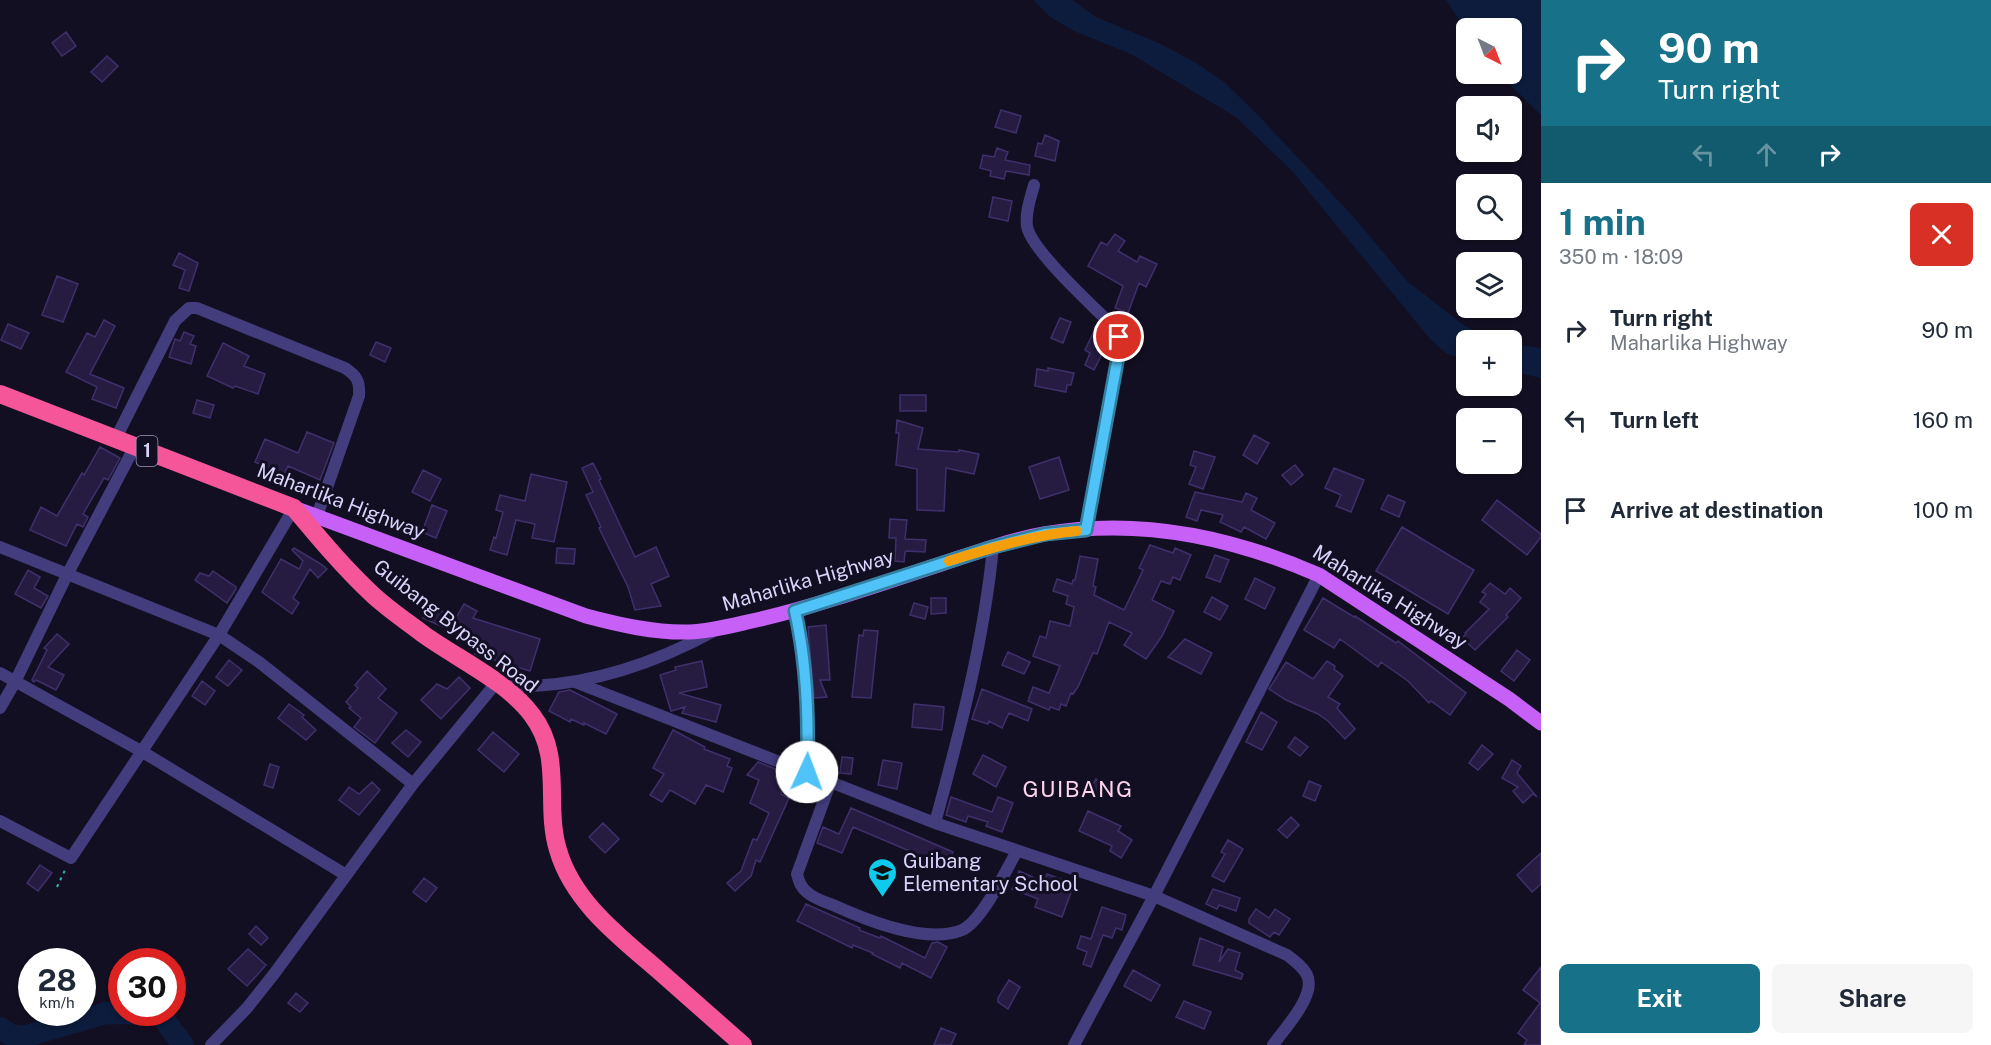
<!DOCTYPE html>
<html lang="en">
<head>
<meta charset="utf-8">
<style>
	body { margin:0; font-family:"Public Sans",sans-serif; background:#f6f6f7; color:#1f2937; height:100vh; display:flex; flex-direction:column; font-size:22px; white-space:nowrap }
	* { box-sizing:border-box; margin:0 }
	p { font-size:20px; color:#747a83 }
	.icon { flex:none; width:33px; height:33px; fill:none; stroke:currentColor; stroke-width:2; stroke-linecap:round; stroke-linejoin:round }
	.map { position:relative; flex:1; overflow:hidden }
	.drawer { display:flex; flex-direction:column; background:#fff; width:450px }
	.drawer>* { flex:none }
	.hud { background:#177189; color:#fff; overflow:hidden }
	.needle { width:39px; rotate:138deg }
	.buttons { position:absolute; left:1456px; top:18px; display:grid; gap:12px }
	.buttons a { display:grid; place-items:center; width:66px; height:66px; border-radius:9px; background:#fff; box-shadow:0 2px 4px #0004; font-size:30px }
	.speed { position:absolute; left:18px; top:948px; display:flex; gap:12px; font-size:30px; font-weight:700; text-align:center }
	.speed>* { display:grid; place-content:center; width:78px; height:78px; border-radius:50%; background:#fff; box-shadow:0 2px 4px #0004; line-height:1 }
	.speed small { font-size:15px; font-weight:400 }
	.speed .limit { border:9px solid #d22; background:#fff; color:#111 }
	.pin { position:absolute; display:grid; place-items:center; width:51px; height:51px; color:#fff; margin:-26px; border:3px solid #fff; border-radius:50%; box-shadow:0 2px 6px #0007 }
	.me { position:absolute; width:66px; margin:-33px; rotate:2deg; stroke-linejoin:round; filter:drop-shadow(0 0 4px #0008) }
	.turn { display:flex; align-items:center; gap:21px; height:126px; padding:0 18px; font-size:27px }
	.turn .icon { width:78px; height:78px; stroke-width:2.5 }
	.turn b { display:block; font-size:42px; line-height:51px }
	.lanes { display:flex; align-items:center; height:57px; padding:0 18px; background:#0003; justify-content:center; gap:30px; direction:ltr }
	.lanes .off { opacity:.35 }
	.round { display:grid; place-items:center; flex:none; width:63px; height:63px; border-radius:9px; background:#f6f6f7 }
	.head { display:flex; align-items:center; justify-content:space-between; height:102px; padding:0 18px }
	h1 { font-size:36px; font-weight:700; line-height:45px; color:#177189 }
	.action { display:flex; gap:12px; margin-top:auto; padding:12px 18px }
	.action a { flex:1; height:69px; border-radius:9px; background:#177189; color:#fff; font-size:24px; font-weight:700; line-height:69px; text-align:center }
	.action a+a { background:#f6f6f7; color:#1f2937 }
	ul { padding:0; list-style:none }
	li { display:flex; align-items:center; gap:18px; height:90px; padding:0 18px }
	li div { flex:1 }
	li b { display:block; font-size:22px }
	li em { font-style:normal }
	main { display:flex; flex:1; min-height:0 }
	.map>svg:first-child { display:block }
	.water { fill:#0d1c3d }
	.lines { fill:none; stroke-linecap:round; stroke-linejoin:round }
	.river { stroke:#0d1c3d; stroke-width:22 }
	.building { fill:#261c42; stroke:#3f306c; stroke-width:1.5 }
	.path { stroke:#36adad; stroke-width:2; stroke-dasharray:3 4.5; stroke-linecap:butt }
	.minor { stroke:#433d7e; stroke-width:12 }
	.major { stroke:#c660f6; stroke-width:15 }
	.highway { stroke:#f55599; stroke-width:18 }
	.route-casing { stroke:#337fa1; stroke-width:15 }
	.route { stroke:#4fc3f7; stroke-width:10 }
	.slow { stroke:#f59e0b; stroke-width:10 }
	.labels { text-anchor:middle; stroke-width:6; stroke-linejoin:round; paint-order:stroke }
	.shield { fill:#130f22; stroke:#9e98bb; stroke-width:1.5 }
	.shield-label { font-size:18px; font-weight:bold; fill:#dad3fc }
	.street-label { font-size:20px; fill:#dad3fc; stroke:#130f22 }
	.poi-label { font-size:20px; fill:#dad3fc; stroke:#130f22; text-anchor:start }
	.quarter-label { font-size:22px; letter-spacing:1.5px; fill:#fcd4ec; stroke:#130f22 }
</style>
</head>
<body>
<main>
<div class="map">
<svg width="1541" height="1045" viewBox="0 0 1541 1045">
	<rect width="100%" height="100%" fill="#130f22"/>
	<!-- water -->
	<path class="water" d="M1033,0H1072L1096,17L1163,45L1196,63L1224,82L1258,115L1358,222L1407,281L1465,326L1494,340H1467V361L1446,353L1431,340L1292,171L1236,117L1131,54L1074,31L1049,16Z
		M1446,0H1541V115L1499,74H1512V28H1467V31Z
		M1512,344L1541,348V378L1512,371Z"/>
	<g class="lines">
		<!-- river -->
		<path class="river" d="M0,1028L11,1035L23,1037L106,1013L160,1014L183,1045"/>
	</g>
	<!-- building -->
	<path class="building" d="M66,32L76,46L62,56L52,43Z
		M107,56L118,66L102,82L91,72Z
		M1001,110L1021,116L1016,133L995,127Z
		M1045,135L1059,141L1055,161L1035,156L1038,143L1042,144Z
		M997,148L1008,152L1005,160L1030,165L1029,175L1006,171L1004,179L990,176L991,171L980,168L983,155L994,157Z
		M993,197L1012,201L1008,221L989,217Z
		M1115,234L1125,241L1118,251L1137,262L1140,256L1157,264L1146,287L1139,283L1128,313L1115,308L1123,286L1088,266L1101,242L1107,245Z
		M179,253L198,263L189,291L179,288L185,270L173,265Z
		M57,276L78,284L63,322L42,315Z
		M1060,318L1071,322L1063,343L1051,338Z
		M104,320L115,326L90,374L124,388L116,408L92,399L97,387L66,372L87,333L95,337Z
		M8,324L29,333L21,349L1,340Z
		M1096,327L1108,333L1110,338L1094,370L1085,365L1090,353L1085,350Z
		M184,332L194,336L190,344L196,346L191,364L169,357L175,339L180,341Z
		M376,342L391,348L385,362L370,355Z
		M223,343L249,356L244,366L265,374L258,394L235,386L233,388L207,376Z
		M1048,368L1074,373L1071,385H1067L1066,392L1035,386L1037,369L1048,371Z
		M900,395H926V411H900Z
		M197,400L214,405L210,418L193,413Z
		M897,420L923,428L918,449L959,452V450L979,454L974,474L946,468L944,511L917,510V469L896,465L899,433H896Z
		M307,432L334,443L320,480L288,466L284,474L255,462L265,439L298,453Z
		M1254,435L1269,443L1257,464L1243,455Z
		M100,447L120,458L108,480L104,478L83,514L88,517L83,527L77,524L66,546L30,530L41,507L57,516L82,473L84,475Z
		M1194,451L1215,457L1203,489L1189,484L1196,467L1190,465Z
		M1059,457L1069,490L1040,499L1029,467Z
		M593,463L601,479L599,480L635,557L656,547L669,576L651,584L661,606L635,610L628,587L599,528L601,527L586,495L593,492L582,468Z
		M1295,465L1303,475L1291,485L1282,475Z
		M1334,468L1364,480L1351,512L1336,506L1341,495L1325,488Z
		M423,470L441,479L430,501L412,492Z
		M531,474L567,482L554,542L532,538L535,524L516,520L507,555L490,550L494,537L496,538L503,512L496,510L500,495L525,501Z
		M1195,492L1242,502L1246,493L1257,498L1251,510L1275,523L1266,539L1244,527L1241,532L1220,522L1223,515L1201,510L1197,521L1186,517Z
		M1388,495L1405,502L1399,517L1381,509Z
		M1497,500L1541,534V537L1527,555L1482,520Z
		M432,505L447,511L436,538L422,532Z
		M890,519L907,520L905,539L926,540L925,552L907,551L905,552L904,562L895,561L896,538H889Z
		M1402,527L1474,570L1448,614L1376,571Z
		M1150,545L1173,553L1175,548L1191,555L1180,580L1173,577L1170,584L1161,581L1152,600L1174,611L1162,636L1146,659L1124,645L1132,633L1109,622L1097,654L1093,653L1078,687L1073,694L1071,693L1066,706L1061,704L1059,710L1050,707L1049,710L1028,701L1033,687L1049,693L1060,666L1033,656L1040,636L1046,638L1050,621L1070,626L1074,607L1066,604L1068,596L1053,591L1057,579L1072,584L1073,580H1075L1080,556L1098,559L1093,586L1096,587L1094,595L1124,610L1143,570L1139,568Z
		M294,548L321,564L327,569L318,578L310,569L293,598L299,603L292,614L262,592L281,559L299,569L303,561L292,550Z
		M557,548L575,549L574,564L556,563Z
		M1215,555L1229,560L1220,582L1206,577Z
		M28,570L40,577L34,588L48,596L41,608L15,594Z
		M213,571L236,587V589L227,603L195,580L200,573L209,576Z
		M1255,578L1275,588L1265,609L1245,599Z
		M1490,583L1505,594L1510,588L1521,598L1506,615L1508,617L1475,650L1462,638L1466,634L1465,633L1489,609L1480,602L1486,594L1482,592Z
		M1212,597L1228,606L1220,620L1204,612Z
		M931,598H946V613L931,614Z
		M1323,598L1354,617L1355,616L1396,643L1398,641L1466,693L1450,715L1431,701L1429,703L1408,681L1381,662L1378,667L1340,639L1334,648L1304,630Z
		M914,603L928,607L925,619L910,615Z
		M464,604L477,611L473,618L540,639L530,671L475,654L477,648L457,637L459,634L423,618L429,605L456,618Z
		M826,625L830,680H820L827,697L814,698L808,627Z
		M864,630L878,631L871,698L852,697L859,635L863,636Z
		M57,634L69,644L48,667L64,675L56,690L36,680L34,682L32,680L47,650L44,648Z
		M1185,639L1212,653L1201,674L1168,657Z
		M1517,650L1530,660L1514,681L1501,671Z
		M1008,652L1030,662L1024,674L1002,665Z
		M229,660L242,670L228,686L216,677Z
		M702,661L707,687L679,693L721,705L716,722L682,713L685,707L671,711L660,675L676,670L675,667Z
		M1327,661L1335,666L1334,669L1343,676L1328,697L1340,704L1337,708L1355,729L1345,739L1328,721L1318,714L1286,700L1269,689L1286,662L1313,679Z
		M367,671L386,689L378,698L397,713L375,743L354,727L361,718L349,708L351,707L346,702L358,688L355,685Z
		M459,677L470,688L441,719L421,700L437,684L447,689Z
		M202,681L215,691L205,705L192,696Z
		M982,689L1032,709L1028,721L1009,713L1002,728L989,721L988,724L972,719Z
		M570,690L617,714L606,734L584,723V725L571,719L570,722L549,711L559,692Z
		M289,704L304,715L302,717L316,730L306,740L278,718Z
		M914,704L944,707L942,730L912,727Z
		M1261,712L1277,722L1262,750L1246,742Z
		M406,730L421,742L408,757L392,743Z
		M673,730L705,747L704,749L730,759L727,766L732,768L723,792L706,785L695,804L670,790L662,802L650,795L664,774L653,768Z
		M493,732L519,754L504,772L478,750Z
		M1295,737L1308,747L1300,756L1288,747Z
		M1482,745L1493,754L1478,770L1469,763Z
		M983,755L1006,767L996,787L973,774Z
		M842,757L853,758L851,774L840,773Z
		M883,760L902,763L897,789L878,785Z
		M1512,760L1521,766L1517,773L1537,797L1533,794L1523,803L1513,791L1518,787L1502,778Z
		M758,762L788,774L781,794L789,798L760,862L756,860L751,876L735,891L727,883L741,871L753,839L757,840L769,813L750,803L759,780L747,775Z
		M270,764L279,767L273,788L264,785Z
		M1096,779L1109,786L1103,797L1090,790Z
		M1309,781L1321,786L1315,801L1303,796Z
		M372,782L380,790L359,815L339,800L349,787L359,794Z
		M951,797L992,812L998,797L1013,803L1002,832L986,826L988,822L968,816L966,822L946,815Z
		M851,808L953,852L947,867L853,827L842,853L817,843L823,827L839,834Z
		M1088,811L1121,826L1118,831L1132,840L1121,858L1110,851L1112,846L1079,831Z
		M1291,817L1299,825L1287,838L1278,830Z
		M603,823L619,839L605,853L589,837Z
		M1228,840L1243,849L1224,882L1212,876L1225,854L1221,852Z
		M1541,853V884L1532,892L1517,875Z
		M40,865L52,873L38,891L27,883Z
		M1019,871L1044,882L1047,874L1074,884L1062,917L1035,907L1038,899L1012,889Z
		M424,878L437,888L426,902L413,892Z
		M1213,889L1240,898L1236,911L1219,905L1217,909L1206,904Z
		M806,904L860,928L859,930L880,938L881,936L925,958L932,943L938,942L947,947L931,978L902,963L900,968L872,954L873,953L853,945L852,948L797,921Z
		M1102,907L1126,915L1122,930L1116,928L1112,938L1103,935L1091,967L1083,964L1087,952L1077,948L1081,936L1091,939Z
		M1256,909L1269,918L1275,909L1290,919L1279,935L1274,932L1270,937L1249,923V919Z
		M256,926L268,938L261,945L249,934Z
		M1200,938L1223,947L1219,962L1228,949L1240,953L1235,970L1243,974L1241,979L1193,965Z
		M248,949L266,965L247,986L228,969Z
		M1541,967V1045H1524L1527,1040L1518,1033L1540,1003L1523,990Z
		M1133,970L1160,985L1151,1001L1124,986Z
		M1009,980L1020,987L1008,1009L998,1002V998Z
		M296,993L308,1003L300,1012L288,1003Z
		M1184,1001L1211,1012L1204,1029L1176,1017Z
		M941,1028L956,1034L951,1045H934Z"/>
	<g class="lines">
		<!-- path -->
		<path class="path" d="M57,887L66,868"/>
		<!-- minor -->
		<path class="minor" d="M1034,185C1031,197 1025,212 1027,226C1030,249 1095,308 1114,327L1119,337L1118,357L1086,530
			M116,438L175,321L189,308H197L345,368C357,376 360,381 359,396L317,516
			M0,547L219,635L259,662L413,784
			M795,611C807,664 808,717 807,772
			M0,673L141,751L346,875
			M575,682L935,823L1154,896L1287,955C1295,961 1303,967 1307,975C1317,995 1284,1029 1273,1045
			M0,708L15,682L67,575L135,446
			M831,781L797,874C799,882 801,888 808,893C815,899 825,902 833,905C866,920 926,945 962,930C982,921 1006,870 1017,851
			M0,821L71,858L219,635L294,508
			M935,823C960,731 984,641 993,547
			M211,1045L247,1008L274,974L413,784L496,683C508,684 521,687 533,686C596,683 659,661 714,631
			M1074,1045L1154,896L1319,575"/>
		<!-- major -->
		<path class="major" d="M294,508L586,616C620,625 655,633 689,632C714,631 737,624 761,619C823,604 883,583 944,563C977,552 1010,540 1044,534C1139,517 1232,537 1319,575L1509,699L1541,723"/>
		<!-- highway -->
		<path class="highway" d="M0,394L294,508C319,538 344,568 373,595C388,609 406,621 423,634C456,658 508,682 532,715C564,757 544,804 558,850C573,902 620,937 658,970C686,995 715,1020 743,1045"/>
	</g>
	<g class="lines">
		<defs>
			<path id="route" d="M807,772C809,717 807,664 795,611L993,547L1045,534L1086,530L1118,357L1119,337"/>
		</defs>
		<!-- route casing -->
		<use href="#route" class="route-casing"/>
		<!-- route -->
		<use href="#route" class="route"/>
		<!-- slow -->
		<path class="slow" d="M949,561C992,548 1033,535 1077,531"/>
	</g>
	<!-- icons -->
	<defs>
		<symbol id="school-pin" viewBox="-11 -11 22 30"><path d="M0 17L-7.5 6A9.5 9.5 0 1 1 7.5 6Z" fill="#0ecaed" stroke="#130f22"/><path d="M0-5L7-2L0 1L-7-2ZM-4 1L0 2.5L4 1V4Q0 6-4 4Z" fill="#111"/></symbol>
	</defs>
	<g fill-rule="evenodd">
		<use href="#school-pin" x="866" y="856" width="33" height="45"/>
	</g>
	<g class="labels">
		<!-- shield labels -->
		<rect class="shield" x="136.5" y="436" width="21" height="30" rx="4.5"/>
		<g class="shield-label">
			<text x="147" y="457">1</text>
		</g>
		<!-- street labels -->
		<g class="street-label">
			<text transform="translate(341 501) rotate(21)" y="7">Maharlika Highway</text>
			<text transform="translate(808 580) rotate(-16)" y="7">Maharlika Highway</text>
			<text transform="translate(1390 597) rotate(32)" y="7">Maharlika Highway</text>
			<text transform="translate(456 626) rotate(38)" y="7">Guibang Bypass Road</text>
		</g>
		<!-- poi labels -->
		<g class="poi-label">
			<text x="903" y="868">Guibang<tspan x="903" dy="23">Elementary School</tspan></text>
		</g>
		<!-- quarter labels -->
		<g class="quarter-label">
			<text x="1078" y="797">GUIBANG</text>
		</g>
	</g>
</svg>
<div class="buttons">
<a><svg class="needle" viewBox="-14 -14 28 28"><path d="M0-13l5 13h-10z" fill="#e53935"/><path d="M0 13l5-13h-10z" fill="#747a83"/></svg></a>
<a><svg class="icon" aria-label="sound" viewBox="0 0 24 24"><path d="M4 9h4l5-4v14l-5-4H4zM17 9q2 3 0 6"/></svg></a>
<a><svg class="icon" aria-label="search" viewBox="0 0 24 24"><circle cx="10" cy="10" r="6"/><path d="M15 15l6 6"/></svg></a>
<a><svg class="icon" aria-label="layers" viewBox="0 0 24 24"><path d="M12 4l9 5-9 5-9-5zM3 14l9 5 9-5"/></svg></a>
<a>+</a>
<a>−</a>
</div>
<div class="speed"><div>28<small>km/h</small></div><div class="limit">30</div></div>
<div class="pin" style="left:1119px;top:337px;background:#d93025"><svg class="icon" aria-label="arrive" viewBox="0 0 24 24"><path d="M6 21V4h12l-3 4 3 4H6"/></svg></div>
<svg class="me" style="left:807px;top:772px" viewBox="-20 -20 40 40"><circle r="19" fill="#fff"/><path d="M0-13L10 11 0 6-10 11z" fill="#4fc3f7"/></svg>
</div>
<section class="drawer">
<div class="hud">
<div class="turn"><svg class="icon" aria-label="right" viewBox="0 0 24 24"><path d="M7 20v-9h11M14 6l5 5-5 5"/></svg><div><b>90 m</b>Turn right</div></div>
<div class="lanes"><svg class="icon off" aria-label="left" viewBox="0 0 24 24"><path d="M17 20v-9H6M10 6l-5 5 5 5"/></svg><svg class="icon off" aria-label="ahead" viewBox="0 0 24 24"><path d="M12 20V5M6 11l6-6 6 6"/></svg><svg class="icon" aria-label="right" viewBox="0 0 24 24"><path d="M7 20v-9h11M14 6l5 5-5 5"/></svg></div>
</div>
<div class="head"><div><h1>1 min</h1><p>350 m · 18:09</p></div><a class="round" style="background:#d93025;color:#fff"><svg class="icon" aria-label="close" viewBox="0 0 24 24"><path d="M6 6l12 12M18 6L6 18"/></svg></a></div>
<ul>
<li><svg class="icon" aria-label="right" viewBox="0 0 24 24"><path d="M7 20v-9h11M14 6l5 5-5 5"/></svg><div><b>Turn right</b><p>Maharlika Highway</p></div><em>90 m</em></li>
<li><svg class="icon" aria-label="left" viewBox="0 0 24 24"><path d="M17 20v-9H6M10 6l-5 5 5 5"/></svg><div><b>Turn left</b></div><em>160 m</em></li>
<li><svg class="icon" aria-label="arrive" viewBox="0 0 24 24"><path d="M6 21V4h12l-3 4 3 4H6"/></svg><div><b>Arrive at destination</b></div><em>100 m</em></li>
</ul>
<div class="action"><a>Exit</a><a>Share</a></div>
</section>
</main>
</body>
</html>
